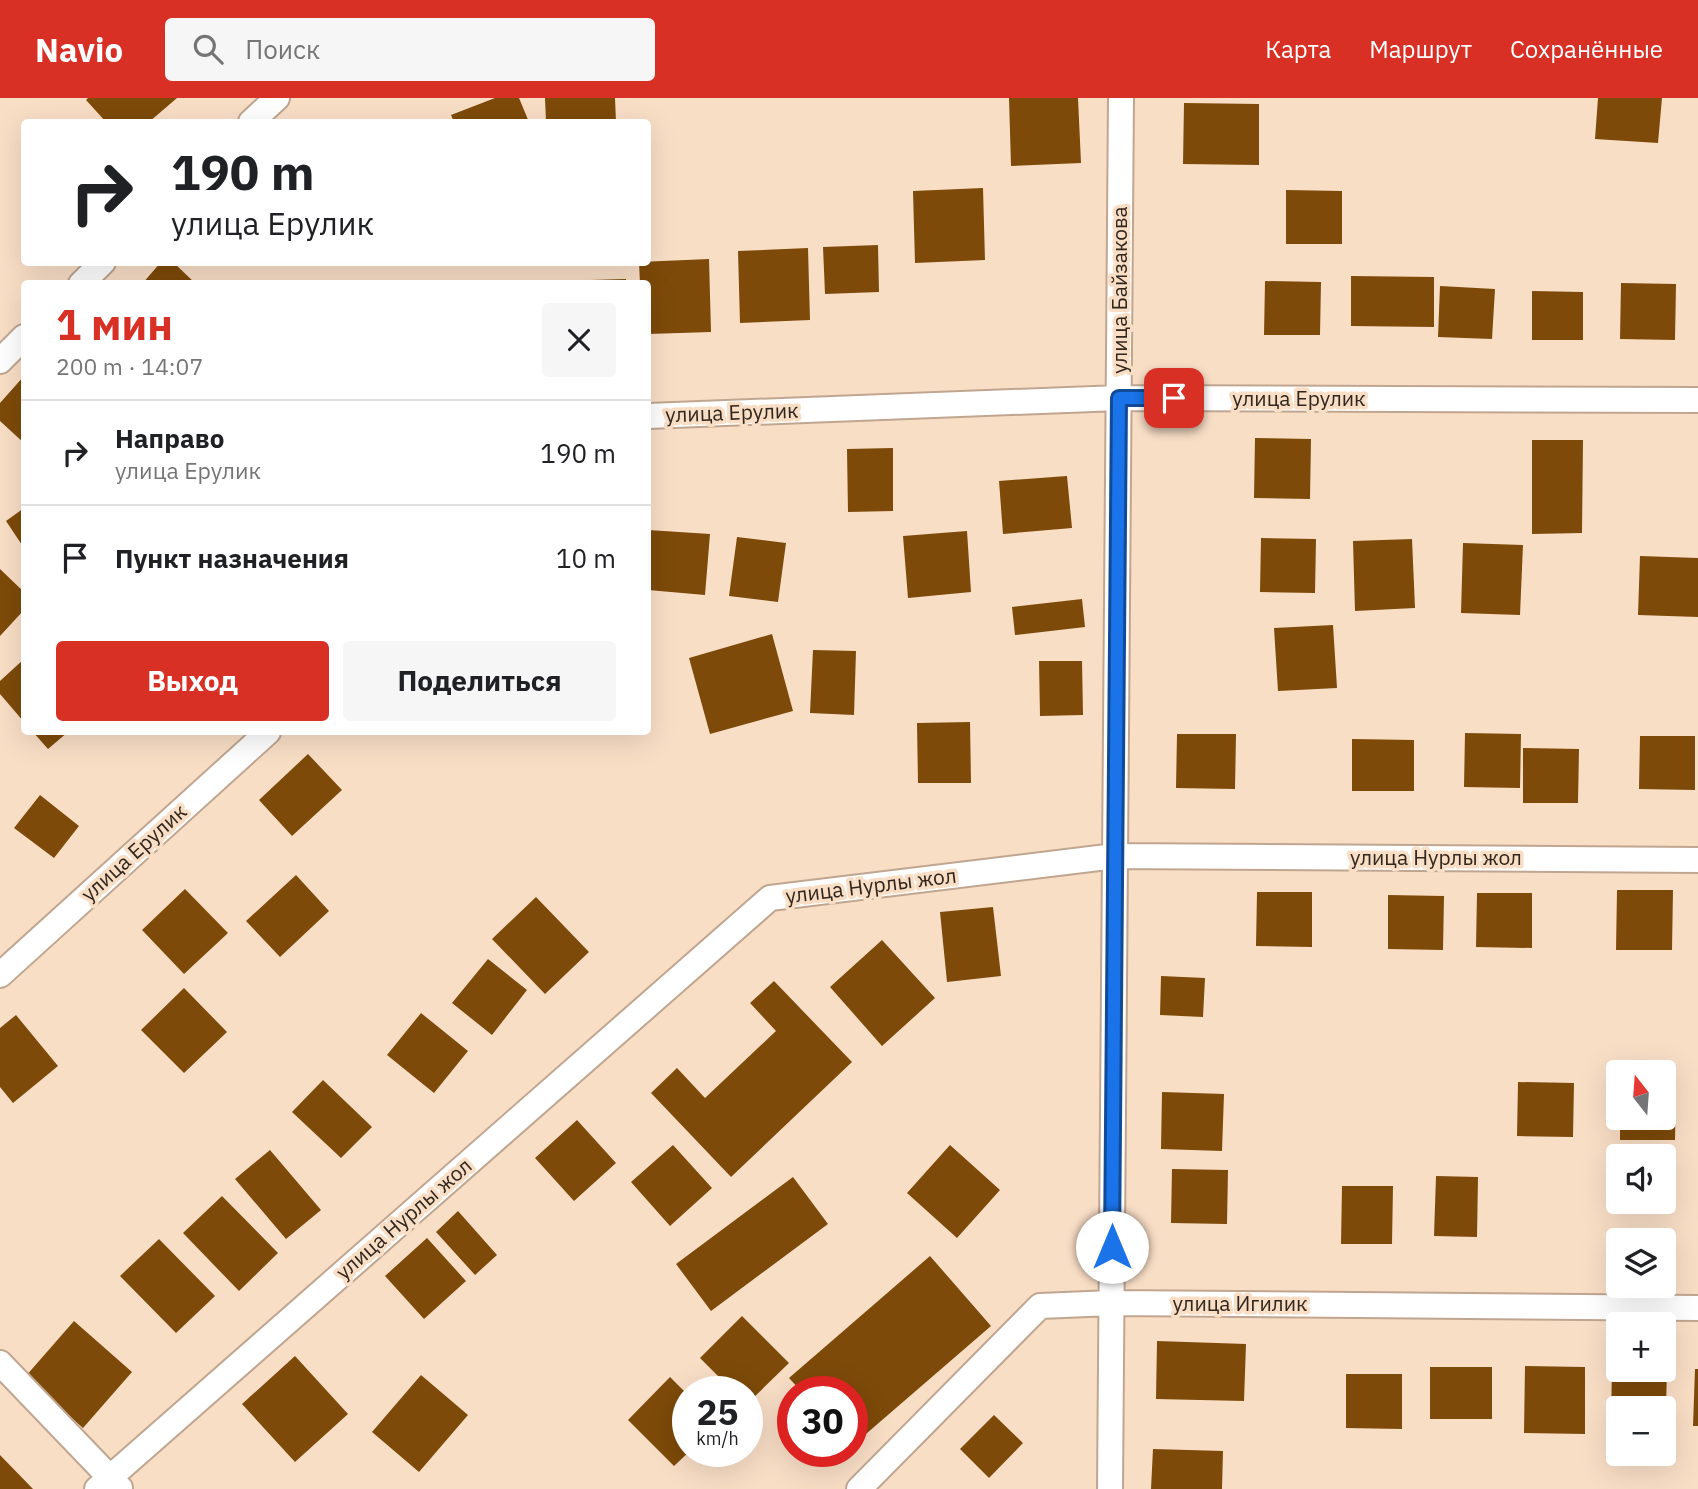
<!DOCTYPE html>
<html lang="ru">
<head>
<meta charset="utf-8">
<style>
	body { margin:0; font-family:"IBM Plex Sans",sans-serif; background:#f6f6f6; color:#202124; height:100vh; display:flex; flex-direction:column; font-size:26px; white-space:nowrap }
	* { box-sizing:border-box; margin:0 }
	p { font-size:23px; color:#757577 }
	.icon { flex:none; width:38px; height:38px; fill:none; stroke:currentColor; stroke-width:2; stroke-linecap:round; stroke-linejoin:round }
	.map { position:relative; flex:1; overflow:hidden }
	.panel { position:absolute; left:21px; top:182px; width:630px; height:455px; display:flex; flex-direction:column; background:#fff; border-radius:7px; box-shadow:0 7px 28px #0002 }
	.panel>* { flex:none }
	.guide { position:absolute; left:21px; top:21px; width:630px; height:147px; border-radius:7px; box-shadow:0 7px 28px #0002; background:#fff; color:#202124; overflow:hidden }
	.needle { width:46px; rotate:343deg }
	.buttons { position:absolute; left:1606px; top:962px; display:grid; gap:14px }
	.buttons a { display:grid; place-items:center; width:70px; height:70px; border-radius:7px; background:#fff; box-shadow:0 7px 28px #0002; font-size:35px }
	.speed { position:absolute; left:672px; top:1278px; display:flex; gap:14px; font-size:35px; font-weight:700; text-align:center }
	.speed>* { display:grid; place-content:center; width:91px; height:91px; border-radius:50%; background:#fff; box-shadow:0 7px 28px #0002; line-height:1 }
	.speed small { font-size:18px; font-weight:400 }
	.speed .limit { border:10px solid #d22; background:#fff; color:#111 }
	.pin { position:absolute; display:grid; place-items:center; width:60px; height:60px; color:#fff; margin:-30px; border-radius:14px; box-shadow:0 4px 10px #0006 }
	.me { position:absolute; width:77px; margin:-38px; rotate:0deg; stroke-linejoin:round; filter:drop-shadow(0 0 5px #0008) }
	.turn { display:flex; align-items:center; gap:24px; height:147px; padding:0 35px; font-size:32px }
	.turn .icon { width:91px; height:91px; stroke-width:2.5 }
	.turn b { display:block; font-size:49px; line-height:60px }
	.round { display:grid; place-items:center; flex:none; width:74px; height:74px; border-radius:7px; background:#f6f6f6 }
	.head { display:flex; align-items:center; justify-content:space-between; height:119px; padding:0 35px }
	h1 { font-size:42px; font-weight:700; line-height:52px; color:#d93025 }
	.primary-button { display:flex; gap:14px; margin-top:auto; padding:14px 35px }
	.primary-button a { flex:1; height:80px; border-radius:7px; background:#d93025; color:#fff; font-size:28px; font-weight:700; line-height:80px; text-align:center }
	.primary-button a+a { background:#f6f6f6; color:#202124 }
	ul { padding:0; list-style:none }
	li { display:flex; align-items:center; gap:21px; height:105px; padding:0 35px; border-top:2px solid #e0e0e0 }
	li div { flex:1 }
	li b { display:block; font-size:26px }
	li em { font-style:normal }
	header { display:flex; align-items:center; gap:42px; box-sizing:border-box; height:98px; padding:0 35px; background:#d93025; color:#fff }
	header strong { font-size:33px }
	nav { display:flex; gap:38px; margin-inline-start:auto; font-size:24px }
	.search { width:490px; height:63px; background:#f6f6f6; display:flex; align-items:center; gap:18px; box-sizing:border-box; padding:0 24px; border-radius:7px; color:#757577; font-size:26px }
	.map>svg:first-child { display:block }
	.building { fill:#7d4a09 }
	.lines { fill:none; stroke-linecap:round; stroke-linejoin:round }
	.minor-casing { stroke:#c0a690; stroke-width:28 }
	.minor { stroke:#fff; stroke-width:24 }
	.route-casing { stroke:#114b97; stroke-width:18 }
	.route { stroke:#1a73e8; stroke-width:12 }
	.labels { text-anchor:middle; stroke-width:7; stroke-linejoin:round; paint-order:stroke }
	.street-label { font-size:21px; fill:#30261d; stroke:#f9dec6 }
</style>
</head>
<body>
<header>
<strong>Navio</strong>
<div class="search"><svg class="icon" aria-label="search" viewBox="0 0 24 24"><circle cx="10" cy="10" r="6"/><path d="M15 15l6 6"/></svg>Поиск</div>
<nav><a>Карта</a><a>Маршрут</a><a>Сохранённые</a></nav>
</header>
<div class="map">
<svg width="1698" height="1391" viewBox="0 0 1698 1391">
	<rect width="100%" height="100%" fill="#f9dec6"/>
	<!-- building -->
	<path class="building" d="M88,0H177L149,24H106L86,2Z
		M495,0H519L529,24H454L451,17Z
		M545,0H615L616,24H546Z
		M1009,0H1078L1081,65L1011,68Z
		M1598,0H1662L1658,45L1595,41Z
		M1184,5L1259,6V67L1183,66Z
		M983,90L985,162L915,165L913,93Z
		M1286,92L1342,93V146H1286Z
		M878,147L879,194L825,196L823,149Z
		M808,150L810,222L740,225L738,153Z
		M709,161L711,234L648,236V186H640L639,164Z
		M161,164H173L196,186H142Z
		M1351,178L1434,179V229L1351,228Z
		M626,181V186H555V183Z
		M1265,183L1321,184L1320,237H1264Z
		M1621,185L1676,186L1675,242L1620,241Z
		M1440,188L1495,191L1492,241L1438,239Z
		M1532,193L1583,194V242H1532Z
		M24,278V345L0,323V305Z
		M1255,340L1311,341L1310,401L1254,400Z
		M1532,342H1583L1582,435L1532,436Z
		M893,350V413L848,414L847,351Z
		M1067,378L1072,430L1003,436L999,383Z
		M24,410V450L6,423Z
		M648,432L710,436L705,497L648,492Z
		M967,433L971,494L908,500L903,438Z
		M737,439L786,445L778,504L729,498Z
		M1261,440L1316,441L1315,495L1260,494Z
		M1412,441L1415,510L1355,513L1353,443Z
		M1463,445L1523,447L1520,517L1461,515Z
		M1640,458L1698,460V519L1638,517Z
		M0,471L24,494V512L0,538Z
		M1082,501L1085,529L1015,537L1012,509Z
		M1333,527L1337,590L1278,593L1274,530Z
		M772,536L793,613L710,636L689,560Z
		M813,552L856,553L854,617L810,615Z
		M24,561V624L0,596V583Z
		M1039,563H1082L1083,617L1040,618Z
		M970,624L971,685H918L917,625Z
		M33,634H68L48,651Z
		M1465,635L1521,636L1520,690L1464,689Z
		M1177,636H1236L1235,691L1176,690Z
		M1640,638H1695V692L1639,691Z
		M1352,641L1414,642V693H1352Z
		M1523,650L1579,651L1578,705H1523Z
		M308,656L342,692L292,738L259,702Z
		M40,697L79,728L54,760L14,730Z
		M296,777L329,813L280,859L246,823Z
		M185,791L228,835L184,876L142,832Z
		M1617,792H1673L1672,852H1616Z
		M1257,794H1312V849L1256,848Z
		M1477,795H1532V850L1476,849Z
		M1388,797L1444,798L1443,852L1388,851Z
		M536,799L589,854L545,896L492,841Z
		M993,809L1001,878L947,884L940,814Z
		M882,842L935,900L882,948L830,889Z
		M488,861L527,892L492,937L452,905Z
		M1161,878L1205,880L1203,919L1160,917Z
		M774,883L852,964L731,1079L651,995L677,970L705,1000L776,933L750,905Z
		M184,890L227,934L184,975L141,932Z
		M421,915L468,953L434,995L387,957Z
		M16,917L58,968L13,1005L0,989V930Z
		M323,982L372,1029L341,1060L292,1014Z
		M1518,984L1574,985L1573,1039L1517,1038Z
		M1664,988L1676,989L1675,1042H1620V1020H1664Z
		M1162,994L1224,996L1222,1053L1161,1051Z
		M577,1022L616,1065L574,1103L535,1060Z
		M673,1047L712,1090L670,1128L631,1084Z
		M950,1047L1000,1092L957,1140L907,1095Z
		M270,1052L321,1112L286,1141L235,1081Z
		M1172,1071L1228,1072L1227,1126L1171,1125Z
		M1436,1078L1478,1079L1477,1139L1434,1138Z
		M793,1079L828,1126L711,1213L676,1166Z
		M1342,1088H1393L1392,1146H1341Z
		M222,1098L278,1155L239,1193L183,1135Z
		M458,1113L497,1157L475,1177L436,1134Z
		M427,1140L466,1183L424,1221L385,1178Z
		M159,1141L215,1198L176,1235L120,1178Z
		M930,1158L991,1228L852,1348V1293H801L789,1280Z
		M742,1218L789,1265L747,1306V1293H733L700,1260Z
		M74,1223L132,1274L83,1330L25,1279Z
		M1157,1243L1246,1246L1244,1303L1156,1301Z
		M295,1258L348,1316L295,1364L242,1306Z
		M1525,1268L1585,1269V1336L1524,1335Z
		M1612,1268L1619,1269V1272H1664V1269H1667L1666,1311H1619V1323H1611Z
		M1430,1269H1492V1321H1430Z
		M1695,1271H1698V1328H1693Z
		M1346,1276H1402V1331L1346,1330Z
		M421,1277L468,1317L419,1374L372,1334Z
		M670,1279L688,1297V1353H690L674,1368L628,1322Z
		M994,1317L1023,1345L989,1380L960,1351Z
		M1153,1351L1223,1353L1222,1391H1151Z
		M0,1357L33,1391H0Z"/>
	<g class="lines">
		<defs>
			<path id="minor" d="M251,24L277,0
				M81,186L103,164
				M0,263L24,239
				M648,318L1119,300L1698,302
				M0,877L268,634
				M0,1265L120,1390
				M97,1391L770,800L1115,758L1698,762
				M859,1391L1040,1208L1112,1205L1698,1210
				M1110,1391L1121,0"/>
		</defs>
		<!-- minor casing -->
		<use href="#minor" class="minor-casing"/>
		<!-- minor -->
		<use href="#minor" class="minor"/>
	</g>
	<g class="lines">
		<defs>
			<path id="route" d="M1112,1149L1119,300H1174"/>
		</defs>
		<!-- route casing -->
		<use href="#route" class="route-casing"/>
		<!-- route -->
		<use href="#route" class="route"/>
	</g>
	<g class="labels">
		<!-- street labels -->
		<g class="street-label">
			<text transform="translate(1120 192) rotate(-90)" y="7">улица Байзакова</text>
			<text x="1299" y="308">улица Ерулик</text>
			<text transform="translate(732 315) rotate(-2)" y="7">улица Ерулик</text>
			<text transform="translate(134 755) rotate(-42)" y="7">улица Ерулик</text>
			<text x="1436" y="767">улица Нурлы жол</text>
			<text transform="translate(871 788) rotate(-7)" y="7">улица Нурлы жол</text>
			<text transform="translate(404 1121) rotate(-41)" y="7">улица Нурлы жол</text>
			<text x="1240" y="1213">улица Игилик</text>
		</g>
	</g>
</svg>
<div class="buttons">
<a><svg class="needle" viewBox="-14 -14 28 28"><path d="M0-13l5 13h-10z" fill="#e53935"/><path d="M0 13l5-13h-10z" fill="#757577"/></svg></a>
<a><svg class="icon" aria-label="sound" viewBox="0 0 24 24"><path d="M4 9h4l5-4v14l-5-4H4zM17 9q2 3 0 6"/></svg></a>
<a><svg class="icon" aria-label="layers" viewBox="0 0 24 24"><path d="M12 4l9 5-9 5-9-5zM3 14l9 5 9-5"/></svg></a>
<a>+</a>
<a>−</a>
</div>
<div class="speed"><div>25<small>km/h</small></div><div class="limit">30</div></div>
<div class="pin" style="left:1174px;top:300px;background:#d93025"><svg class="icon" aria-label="arrive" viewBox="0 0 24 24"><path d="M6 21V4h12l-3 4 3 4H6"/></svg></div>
<svg class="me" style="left:1112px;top:1149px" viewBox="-20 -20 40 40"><circle r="19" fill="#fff"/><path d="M0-13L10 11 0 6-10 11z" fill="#1a73e8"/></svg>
<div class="guide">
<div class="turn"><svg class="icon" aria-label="right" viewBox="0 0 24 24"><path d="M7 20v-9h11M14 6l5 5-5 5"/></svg><div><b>190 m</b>улица Ерулик</div></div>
</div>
<section class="panel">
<div class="head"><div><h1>1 мин</h1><p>200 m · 14:07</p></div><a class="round"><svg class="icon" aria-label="close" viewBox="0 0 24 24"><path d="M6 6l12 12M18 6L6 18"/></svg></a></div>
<ul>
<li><svg class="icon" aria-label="right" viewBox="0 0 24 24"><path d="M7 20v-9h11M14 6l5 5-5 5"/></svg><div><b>Направо</b><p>улица Ерулик</p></div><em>190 m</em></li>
<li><svg class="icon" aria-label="arrive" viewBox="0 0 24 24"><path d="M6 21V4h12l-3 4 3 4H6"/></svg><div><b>Пункт назначения</b></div><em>10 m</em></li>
</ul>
<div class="primary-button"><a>Выход</a><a>Поделиться</a></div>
</section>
</div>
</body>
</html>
